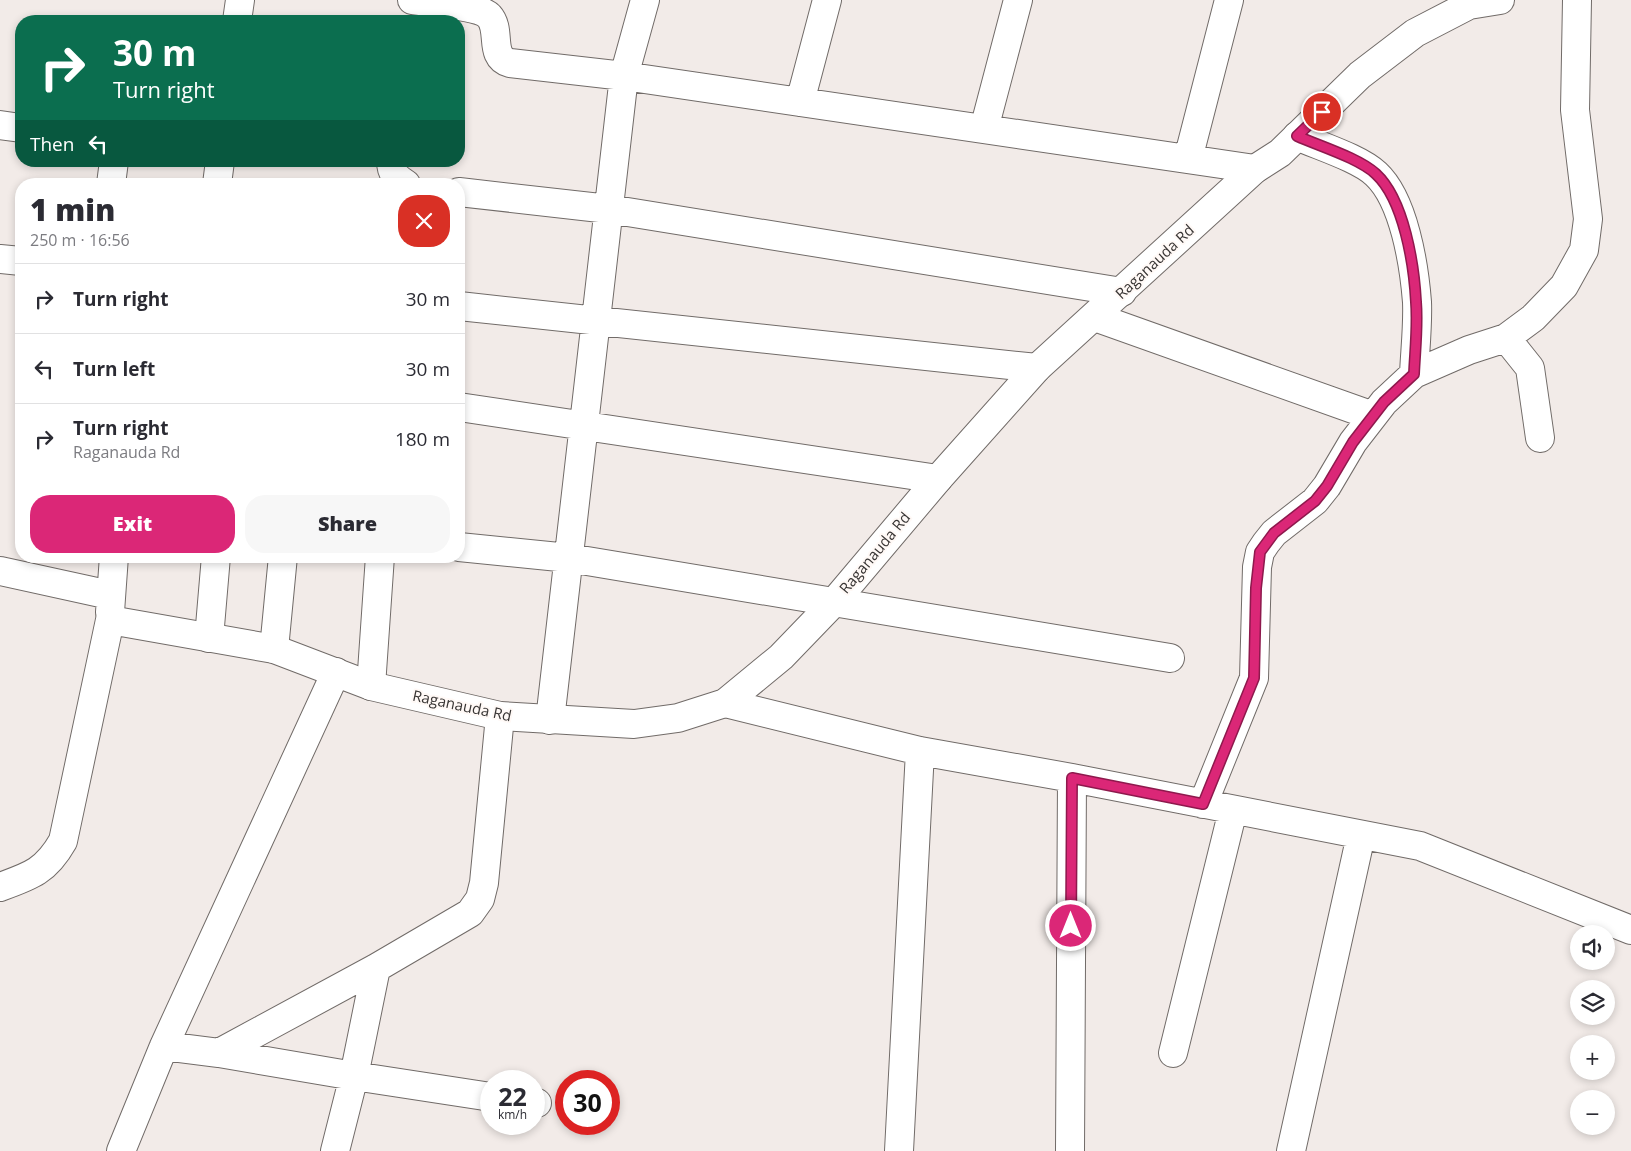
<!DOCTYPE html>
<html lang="en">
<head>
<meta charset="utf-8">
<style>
	body { margin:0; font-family:"Open Sans",sans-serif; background:#f7f7f7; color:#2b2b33; height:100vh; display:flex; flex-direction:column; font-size:19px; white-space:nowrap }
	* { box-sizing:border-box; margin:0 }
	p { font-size:16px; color:#7c7c81 }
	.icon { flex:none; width:28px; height:28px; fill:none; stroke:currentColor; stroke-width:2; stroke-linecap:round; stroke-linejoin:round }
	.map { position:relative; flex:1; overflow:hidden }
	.side { position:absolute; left:15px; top:178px; width:450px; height:385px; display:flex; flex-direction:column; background:#fff; border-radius:20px; box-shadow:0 2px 8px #0003 }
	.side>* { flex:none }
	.top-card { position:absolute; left:15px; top:15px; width:450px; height:152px; border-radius:20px; box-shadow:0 2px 8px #0003; background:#0b6e4f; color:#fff; overflow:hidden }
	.controls { position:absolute; left:1570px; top:925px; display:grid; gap:10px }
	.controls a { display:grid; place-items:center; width:45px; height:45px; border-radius:50%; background:#fff; box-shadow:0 2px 8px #0003; font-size:25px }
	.speed { position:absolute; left:480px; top:1070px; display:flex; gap:10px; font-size:25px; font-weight:700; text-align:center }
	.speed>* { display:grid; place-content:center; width:65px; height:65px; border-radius:50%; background:#fff; box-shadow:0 2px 8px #0003; line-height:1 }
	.speed small { font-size:12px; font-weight:400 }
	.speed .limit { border:8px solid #d22; background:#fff; color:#111 }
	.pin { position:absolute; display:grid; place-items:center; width:42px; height:42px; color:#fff; margin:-21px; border:2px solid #fff; border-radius:50%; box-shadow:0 1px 5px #0007 }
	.me { position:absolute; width:55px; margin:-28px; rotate:0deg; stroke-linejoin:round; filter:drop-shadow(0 0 4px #0008) }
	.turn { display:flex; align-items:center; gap:18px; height:105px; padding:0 15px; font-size:22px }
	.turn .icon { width:65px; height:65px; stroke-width:2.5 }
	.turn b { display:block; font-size:35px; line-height:42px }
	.then { display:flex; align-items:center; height:48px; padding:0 15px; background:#0003; gap:10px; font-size:19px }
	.round { display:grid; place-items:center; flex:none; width:52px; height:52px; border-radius:20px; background:#f7f7f7 }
	.overview { display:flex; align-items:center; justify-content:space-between; height:85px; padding:0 15px }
	h1 { font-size:30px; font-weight:800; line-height:38px }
	.primary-button { display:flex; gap:10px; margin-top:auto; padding:10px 15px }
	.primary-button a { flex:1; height:58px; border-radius:20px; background:#db2777; color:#fff; font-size:20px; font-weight:800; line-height:58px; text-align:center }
	.primary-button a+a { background:#f7f7f7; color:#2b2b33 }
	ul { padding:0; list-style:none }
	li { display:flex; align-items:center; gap:15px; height:70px; padding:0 15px; border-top:1px solid #e1e1e2 }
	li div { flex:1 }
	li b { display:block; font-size:19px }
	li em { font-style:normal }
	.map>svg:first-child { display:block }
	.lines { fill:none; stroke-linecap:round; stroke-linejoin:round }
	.street-casing { stroke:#716b68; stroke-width:30 }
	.secondary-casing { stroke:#716b68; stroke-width:30 }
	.street { stroke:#fff; stroke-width:28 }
	.secondary { stroke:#fff; stroke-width:28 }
	.route-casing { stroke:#8e194d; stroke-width:12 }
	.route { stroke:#db2777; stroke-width:9 }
	.labels { text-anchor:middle; stroke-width:4; stroke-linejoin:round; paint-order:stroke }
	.street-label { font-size:15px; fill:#383534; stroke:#fff9f6 }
</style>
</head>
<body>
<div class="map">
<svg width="1631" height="1151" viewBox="0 0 1631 1151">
	<rect width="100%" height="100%" fill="#f2ebe8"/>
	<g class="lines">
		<defs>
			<path id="street" d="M412,0C429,3 478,5 489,16C502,30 488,57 510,63L624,76L1255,169
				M237,21L240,0
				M800,102L827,0
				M0,125L21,128
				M984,129L1018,0
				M1297,136C1319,146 1359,158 1376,174C1404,200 1414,264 1417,302C1418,325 1415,351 1414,374
				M1188,159L1229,0
				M391,161C391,173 396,178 406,184
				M111,184L114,161
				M217,184L220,161
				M459,192L609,209L1122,292
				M0,259L21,261
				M459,306L1037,368
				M1095,317L1373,416
				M1506,338L1530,368L1540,438
				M459,407L938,479
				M459,547L569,558L1170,658
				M0,571L110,595
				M110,612L114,556
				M209,638L216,556
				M274,649L283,556
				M371,686L380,556
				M725,703L920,751L1072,778L1420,846L1631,930
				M550,720L624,76L645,0
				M1203,804L1254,678L1257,567L1260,552L1266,543L1274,533L1315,501L1327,486L1353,442L1384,402L1414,374L1469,350L1506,338L1533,318L1564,286L1584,250L1588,219L1575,110L1577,0
				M164,1046L219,1053L376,968L470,913L480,899L484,883L500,716
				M219,1053L354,1076L491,1097
				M1173,1053L1233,810
				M534,1103H537
				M121,1151L164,1046L336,672
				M335,1151L354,1076L376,968
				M899,1151L920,751
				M1070,1151L1072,778
				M1291,1151L1361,835"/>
			<path id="secondary" d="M0,887C31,876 46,871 63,841L110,620L274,649L371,686L500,716L634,724L678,718L725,703L781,657L835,601L938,479L1037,368L1255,169L1280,153L1360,75L1415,33L1469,5L1500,0"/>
		</defs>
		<!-- street casing -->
		<use href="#street" class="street-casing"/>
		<!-- secondary casing -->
		<use href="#secondary" class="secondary-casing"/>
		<!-- street -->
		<use href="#street" class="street"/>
		<!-- secondary -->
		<use href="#secondary" class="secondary"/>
	</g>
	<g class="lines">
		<defs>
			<path id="route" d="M1071,926L1072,778L1203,804L1254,678L1256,588L1260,552L1274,533L1315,501L1327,486L1353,442L1384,402L1414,374C1415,351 1418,325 1416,302C1414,264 1404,200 1376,174C1359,158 1319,146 1297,136L1322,112"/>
		</defs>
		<!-- route casing -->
		<use href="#route" class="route-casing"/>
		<!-- route -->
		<use href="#route" class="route"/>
	</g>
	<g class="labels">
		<!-- street labels -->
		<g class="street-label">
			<text transform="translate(1155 262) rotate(-43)" y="5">Raganauda Rd</text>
			<text transform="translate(875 553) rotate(-50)" y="5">Raganauda Rd</text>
			<text transform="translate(462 706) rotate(12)" y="5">Raganauda Rd</text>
		</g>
	</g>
</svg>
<div class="controls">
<a><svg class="icon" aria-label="sound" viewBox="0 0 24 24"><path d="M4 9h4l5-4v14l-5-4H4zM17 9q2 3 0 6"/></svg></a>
<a><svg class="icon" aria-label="layers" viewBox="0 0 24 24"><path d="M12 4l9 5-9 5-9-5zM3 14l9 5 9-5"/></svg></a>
<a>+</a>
<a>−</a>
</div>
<div class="speed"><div>22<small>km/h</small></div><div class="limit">30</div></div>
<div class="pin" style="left:1322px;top:112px;background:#d93025"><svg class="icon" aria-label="arrive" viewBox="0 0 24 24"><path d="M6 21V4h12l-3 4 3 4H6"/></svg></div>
<svg class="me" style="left:1071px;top:926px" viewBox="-20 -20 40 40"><circle r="17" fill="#db2777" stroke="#fff" stroke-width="3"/><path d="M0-11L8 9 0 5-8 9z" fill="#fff"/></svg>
<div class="top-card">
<div class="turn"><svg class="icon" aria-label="right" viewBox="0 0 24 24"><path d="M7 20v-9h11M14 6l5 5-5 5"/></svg><div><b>30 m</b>Turn right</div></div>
<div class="then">Then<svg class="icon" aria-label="left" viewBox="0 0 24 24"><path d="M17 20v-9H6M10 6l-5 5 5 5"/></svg></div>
</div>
<section class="side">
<div class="overview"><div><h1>1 min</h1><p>250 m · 16:56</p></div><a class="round" style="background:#d93025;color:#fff"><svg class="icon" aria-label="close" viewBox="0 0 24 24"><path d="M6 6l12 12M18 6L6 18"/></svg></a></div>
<ul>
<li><svg class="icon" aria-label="right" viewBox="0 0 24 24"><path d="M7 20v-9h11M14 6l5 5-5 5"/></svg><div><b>Turn right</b></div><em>30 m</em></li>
<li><svg class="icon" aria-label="left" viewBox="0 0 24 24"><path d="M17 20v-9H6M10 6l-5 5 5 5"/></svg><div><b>Turn left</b></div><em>30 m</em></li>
<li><svg class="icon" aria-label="right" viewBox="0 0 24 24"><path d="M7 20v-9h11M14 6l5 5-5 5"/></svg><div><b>Turn right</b><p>Raganauda Rd</p></div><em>180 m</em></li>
</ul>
<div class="primary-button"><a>Exit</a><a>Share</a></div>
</section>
</div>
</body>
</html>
